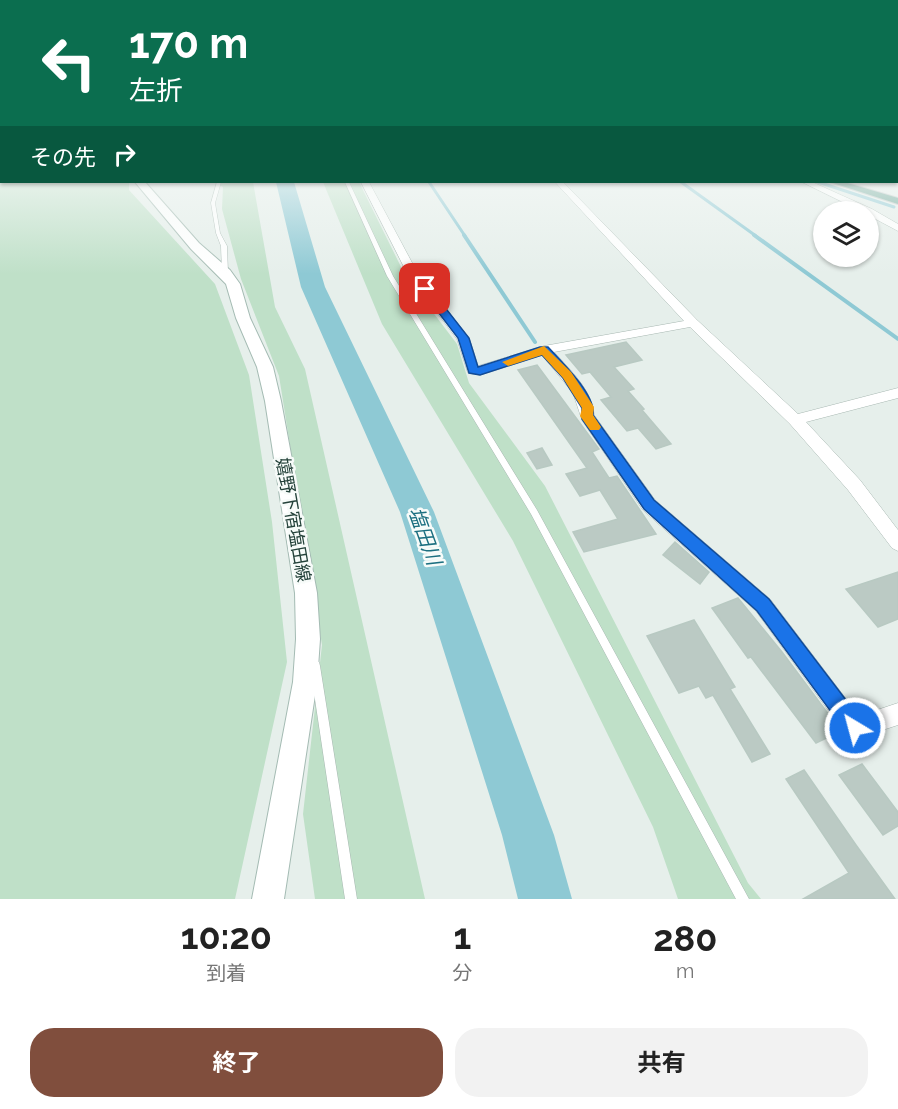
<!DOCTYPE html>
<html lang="ja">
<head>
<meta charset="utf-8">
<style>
	body { margin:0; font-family:Raleway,"Noto Sans JP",sans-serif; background:#f2f2f2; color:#222; height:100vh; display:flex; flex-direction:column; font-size:22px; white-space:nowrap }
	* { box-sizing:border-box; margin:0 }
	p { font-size:20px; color:#767676 }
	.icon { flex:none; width:33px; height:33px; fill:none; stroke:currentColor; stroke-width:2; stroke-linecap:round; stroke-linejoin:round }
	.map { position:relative; height:899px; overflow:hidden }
	.sheet { display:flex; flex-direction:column; background:#fff; flex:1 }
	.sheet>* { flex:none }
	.guide { position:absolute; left:0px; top:0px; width:898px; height:183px; box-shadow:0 2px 4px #0004; background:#0b6e4f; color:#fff; overflow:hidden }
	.controls { position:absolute; left:813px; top:201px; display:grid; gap:12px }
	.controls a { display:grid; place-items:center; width:66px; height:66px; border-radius:50%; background:#fff; box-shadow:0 2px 4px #0004; font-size:30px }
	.pin { position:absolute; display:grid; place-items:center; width:51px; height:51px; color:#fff; margin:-26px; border-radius:12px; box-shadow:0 3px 9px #0006 }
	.me { position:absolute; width:66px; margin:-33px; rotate:323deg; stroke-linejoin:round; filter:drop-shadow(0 0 4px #0008) }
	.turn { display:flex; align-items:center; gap:21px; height:126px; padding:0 30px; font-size:27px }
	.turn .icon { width:78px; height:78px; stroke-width:2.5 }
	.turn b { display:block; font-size:42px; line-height:51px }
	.then { display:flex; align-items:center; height:57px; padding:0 30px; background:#0003; gap:12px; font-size:22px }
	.eta { display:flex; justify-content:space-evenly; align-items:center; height:102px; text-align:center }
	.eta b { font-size:36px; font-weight:700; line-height:42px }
	.action { display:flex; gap:12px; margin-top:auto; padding:12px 30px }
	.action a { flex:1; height:69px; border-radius:24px; background:#804e3d; color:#fff; font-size:24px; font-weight:700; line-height:69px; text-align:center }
	.action a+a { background:#f2f2f2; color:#222 }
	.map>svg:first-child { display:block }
	.green { fill:#bfe0c8 }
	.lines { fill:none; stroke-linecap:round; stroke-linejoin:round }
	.stream-far1 { stroke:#8ec9d4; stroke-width:3 }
	.stream { stroke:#8ec9d4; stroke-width:4 }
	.river { fill:#8ec9d4; fill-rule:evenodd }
	.building { fill:#bbcac4; stroke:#b8c9c2; stroke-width:1.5 }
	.lane-casing { stroke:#a8b8b2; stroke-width:1 }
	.street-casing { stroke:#a8b8b2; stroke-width:1 }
	.secondary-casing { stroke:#a4bbb3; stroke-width:2 }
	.primary-casing { stroke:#c2cac8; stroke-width:2 }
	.lane { fill:#fff; fill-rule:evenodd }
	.street { fill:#fff; fill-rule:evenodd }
	.secondary { fill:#fff; fill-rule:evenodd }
	.primary { fill:#6aa596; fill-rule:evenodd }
	.route { fill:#1a73e8; stroke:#114b97; stroke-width:1.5 }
	.slow { fill:#f59e0b }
	.labels { text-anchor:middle; stroke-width:5; stroke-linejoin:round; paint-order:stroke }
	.street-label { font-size:18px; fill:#24423a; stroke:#f7fbf9 }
	.water-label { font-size:20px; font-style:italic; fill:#1c6f80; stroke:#f7fbf9 }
</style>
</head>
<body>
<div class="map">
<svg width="898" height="899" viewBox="0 0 898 899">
	<rect width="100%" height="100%" fill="#e6efeb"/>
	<!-- green -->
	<path class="green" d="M0,148L2,182H129V190L215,284L249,375L272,522L287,662L235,899H0Z
		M214,182H253L275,307L305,369L425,899H315L303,814L322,645L279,376L241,279L222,209L223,187Z
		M323,182H359L406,277L457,344L469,383L545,486L748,883L761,899H678L653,827L513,541L382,324Z"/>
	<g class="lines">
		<!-- stream-far1 -->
		<path class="stream-far1" d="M429,182L465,236
			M681,182L756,236
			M818,182L894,207"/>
		<!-- stream -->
		<path class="stream" d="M464,235L535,342
			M754,235L898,339"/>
		<!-- river -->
		<path class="river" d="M276,182H294L325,287L434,512L554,835L572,899H518L502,835L400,512L301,287Z"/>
	</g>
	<!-- building -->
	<path class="building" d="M626,342L642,360L614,367L634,389L628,391L644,409L642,410L671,444L656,449L638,428L627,431L601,400L611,397L590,372L582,374L566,355Z
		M537,365L599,449L592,452L609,478L617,476L656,534L584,552L573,532L618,519L600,490L580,496L566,474L587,468L518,370Z
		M542,448L552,465L537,469L527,453Z
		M675,542L709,572L700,584L663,555Z
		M898,572V619L878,627L846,589Z
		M738,598L782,652L841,731L816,743L751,657L748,658L712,608Z
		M694,620L735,687L730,689L770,754L752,762L713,695L706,698L699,686L679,693L647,636Z
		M862,764L898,812V826L883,835L839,775Z
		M804,770L856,845L895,899H803L849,873L786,779Z"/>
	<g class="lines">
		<defs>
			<path id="lane" d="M217,182H221L215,203L220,233L227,246L228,273L225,275L222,273L221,246L216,233L211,203Z
				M345,182H349L393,276L537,510L749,899H736L531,514L387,276Z
				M315,661L319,662L320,666L357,899H345L310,666L311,662Z"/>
			<path id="street" d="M361,182H369L417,272L469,338L478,366L544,346L684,321L555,182H563L697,320L798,414L898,388V398L806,422L860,480L898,530V551L892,548L848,490L790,424L690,327L554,352C570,370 592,390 594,415L655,500L770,599L859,716L898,703V725L855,739L847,736L756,611L643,510L582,420L573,393L542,355L480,375L468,373L457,339L407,273Z
				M802,182H812L872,209L898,224V231L868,215V212H863Z"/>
			<path id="secondary" d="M135,182H145L199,243L230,270L240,284L250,318L273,367L281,401L317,593L320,639L317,682L284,899H252L293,682L296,639L295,593L265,401L257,367L236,318L226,284L191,249Z"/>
			<path id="primary" d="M830,182H844L898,198V204Z"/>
		</defs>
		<!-- lane casing -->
		<use href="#lane" class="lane-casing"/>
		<!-- street casing -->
		<use href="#street" class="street-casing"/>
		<!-- secondary casing -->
		<use href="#secondary" class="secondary-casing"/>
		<!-- primary casing -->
		<use href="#primary" class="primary-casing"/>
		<!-- lane -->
		<use href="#lane" class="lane"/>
		<!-- street -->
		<use href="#street" class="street"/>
		<!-- secondary -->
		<use href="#secondary" class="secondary"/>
		<!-- primary -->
		<use href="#primary" class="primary"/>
	</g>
	<!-- sky -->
	<linearGradient id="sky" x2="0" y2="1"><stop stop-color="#84bce0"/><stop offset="0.54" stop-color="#f4f8f6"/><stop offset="1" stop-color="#f4f8f6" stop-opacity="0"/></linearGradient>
	<rect width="898" height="274" fill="url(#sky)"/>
	<!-- route -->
	<path class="route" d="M422,287H429L469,338L478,367L540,347H548C562,362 596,395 593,415L654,500L769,599L862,721L865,728L862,735L855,738L848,735L757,611L644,509L582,419V408L563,378L542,355L480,375L469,373L458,338L422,291Z"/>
	<!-- slow -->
	<path class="slow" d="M544,346L571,372L594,407L593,415L601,427L599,430H590L580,416L582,408L563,378L542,355L508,366L502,362Z"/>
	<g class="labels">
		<!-- street labels -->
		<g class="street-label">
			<text transform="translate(293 520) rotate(80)" y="6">嬉野下宿塩田線</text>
		</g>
		<!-- water labels -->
		<g class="water-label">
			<text transform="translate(425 536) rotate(70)" y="7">塩田川</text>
		</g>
	</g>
</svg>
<div class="controls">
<a><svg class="icon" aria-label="layers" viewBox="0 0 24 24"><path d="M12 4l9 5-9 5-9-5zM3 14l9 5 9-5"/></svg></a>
</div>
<div class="pin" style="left:425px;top:289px;background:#d93025"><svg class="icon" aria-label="arrive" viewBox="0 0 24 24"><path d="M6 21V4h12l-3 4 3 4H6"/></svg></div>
<svg class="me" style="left:855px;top:728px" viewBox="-20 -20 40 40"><circle r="17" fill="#1a73e8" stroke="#fff" stroke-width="3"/><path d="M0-11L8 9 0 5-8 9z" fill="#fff"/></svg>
<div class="guide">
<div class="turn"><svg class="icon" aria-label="left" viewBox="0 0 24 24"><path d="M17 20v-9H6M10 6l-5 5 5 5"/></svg><div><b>170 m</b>左折</div></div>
<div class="then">その先<svg class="icon" aria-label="right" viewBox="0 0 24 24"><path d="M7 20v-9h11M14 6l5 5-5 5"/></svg></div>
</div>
</div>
<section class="sheet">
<div class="eta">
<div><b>10:20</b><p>到着</p></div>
<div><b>1</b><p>分</p></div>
<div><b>280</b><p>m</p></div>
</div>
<div class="action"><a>終了</a><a>共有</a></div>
</section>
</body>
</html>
